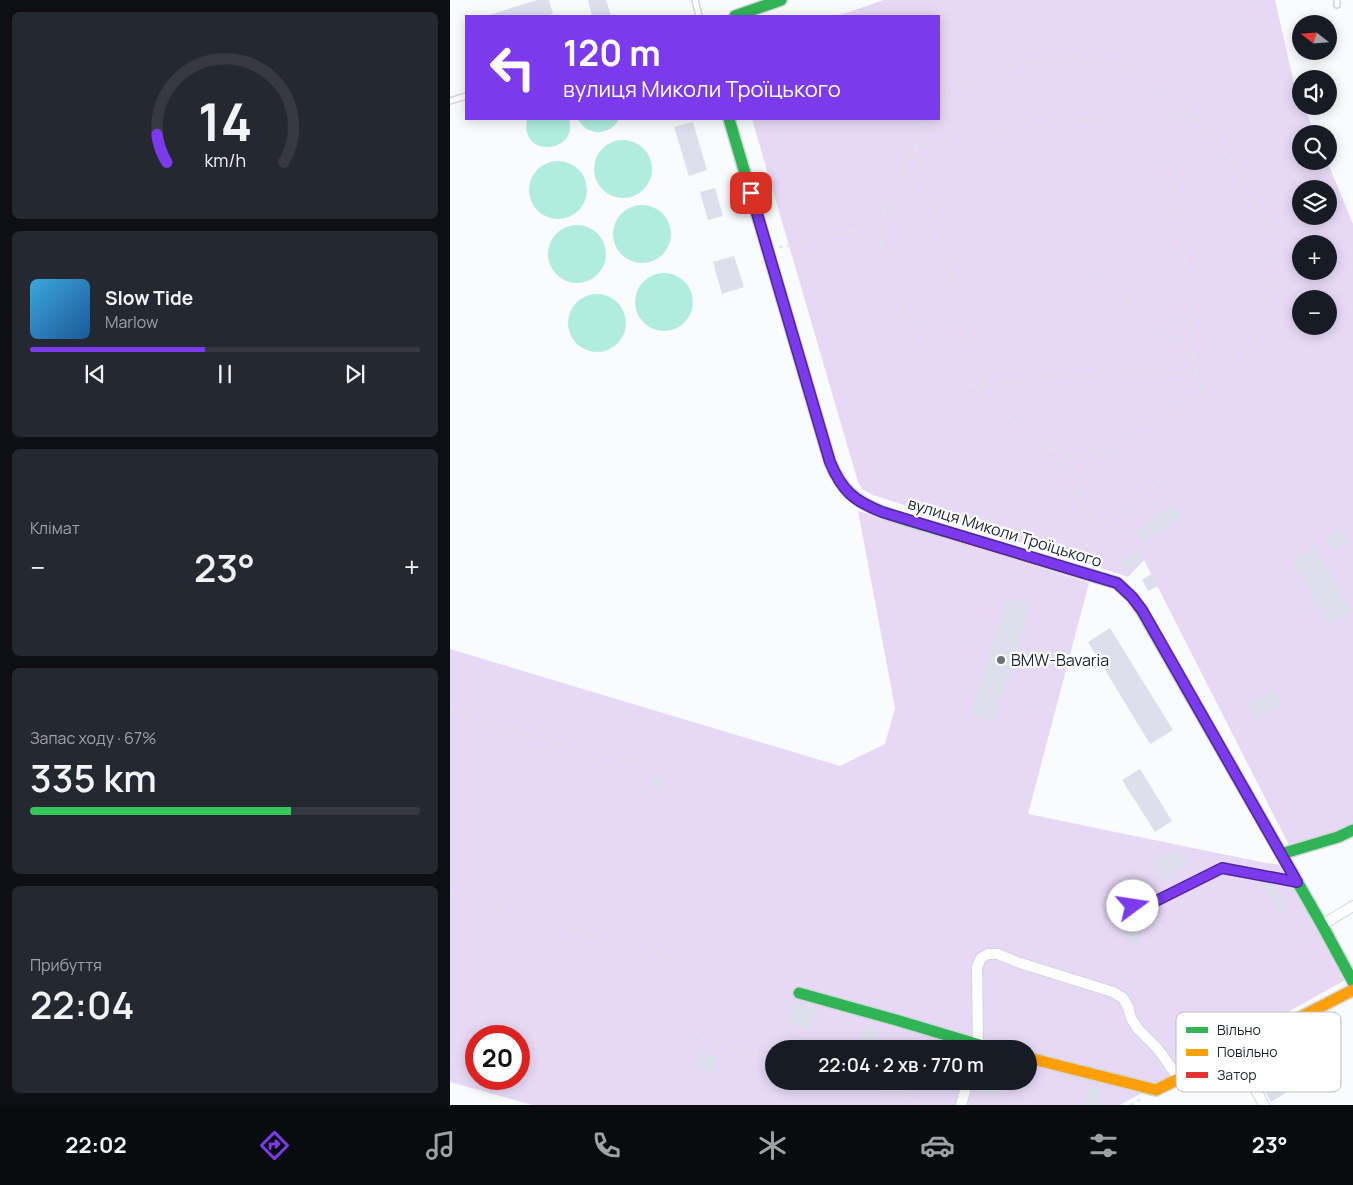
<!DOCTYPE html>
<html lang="uk">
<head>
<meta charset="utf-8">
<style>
	:root { --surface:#171b24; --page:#242831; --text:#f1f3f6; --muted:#9ea1a6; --line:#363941; --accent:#7c3aed }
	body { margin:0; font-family:Manrope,sans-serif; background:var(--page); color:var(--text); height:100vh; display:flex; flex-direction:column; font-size:19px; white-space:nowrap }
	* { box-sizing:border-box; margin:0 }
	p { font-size:16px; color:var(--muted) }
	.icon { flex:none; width:28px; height:28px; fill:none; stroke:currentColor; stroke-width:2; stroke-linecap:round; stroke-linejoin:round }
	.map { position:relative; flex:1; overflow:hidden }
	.details { display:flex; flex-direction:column; gap:12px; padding:12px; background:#0d0f14; width:450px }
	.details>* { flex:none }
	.banner { position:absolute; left:15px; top:15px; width:475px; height:105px; border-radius:0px; box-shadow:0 2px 12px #0003; background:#7c3aed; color:#fff; overflow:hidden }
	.needle { width:32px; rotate:287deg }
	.tools { position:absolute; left:842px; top:15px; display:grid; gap:10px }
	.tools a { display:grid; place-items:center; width:45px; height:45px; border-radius:50%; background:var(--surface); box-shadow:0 2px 12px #0003; font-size:25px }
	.speed { position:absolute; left:15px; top:1025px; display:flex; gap:10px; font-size:25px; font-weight:700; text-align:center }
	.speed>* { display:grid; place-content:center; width:65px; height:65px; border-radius:50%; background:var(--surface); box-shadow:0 2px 12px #0003; line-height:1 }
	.speed .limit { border:8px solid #d22; background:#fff; color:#111 }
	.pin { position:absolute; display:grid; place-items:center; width:42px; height:42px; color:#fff; margin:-21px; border-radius:10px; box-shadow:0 2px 8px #0006 }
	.me { position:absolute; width:55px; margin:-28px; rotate:76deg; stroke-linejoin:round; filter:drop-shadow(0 0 4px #0008) }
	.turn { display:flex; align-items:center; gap:18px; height:105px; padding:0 15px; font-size:22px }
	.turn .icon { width:65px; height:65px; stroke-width:2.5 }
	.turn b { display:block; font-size:35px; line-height:42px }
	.big { font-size:38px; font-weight:600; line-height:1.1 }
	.details .widget { flex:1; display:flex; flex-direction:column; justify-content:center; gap:8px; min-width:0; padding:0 18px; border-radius:8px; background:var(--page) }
	.details .dial { align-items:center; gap:0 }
	.dial svg { height:130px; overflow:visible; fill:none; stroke:var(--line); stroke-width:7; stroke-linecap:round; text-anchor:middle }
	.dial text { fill:var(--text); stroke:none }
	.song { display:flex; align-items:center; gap:15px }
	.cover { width:60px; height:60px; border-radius:8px; background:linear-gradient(135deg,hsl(200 70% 55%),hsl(210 70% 35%)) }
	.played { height:5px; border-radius:2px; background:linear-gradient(90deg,var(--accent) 45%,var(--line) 45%) }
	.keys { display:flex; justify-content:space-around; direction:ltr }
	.heat { display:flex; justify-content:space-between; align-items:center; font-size:28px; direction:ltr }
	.charge { height:8px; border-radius:4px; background:linear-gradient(90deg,#34c759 67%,var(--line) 0) }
	.trip { position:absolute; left:315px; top:1040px; width:272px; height:50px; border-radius:25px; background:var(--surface); box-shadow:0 2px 12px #0003; font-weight:600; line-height:50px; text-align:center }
	.tabs { display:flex; height:80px; justify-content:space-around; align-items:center; background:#090b0e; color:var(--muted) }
	.tabs .icon { width:35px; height:35px }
	.tabs .active { color:var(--accent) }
	.tabs b { font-size:22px; color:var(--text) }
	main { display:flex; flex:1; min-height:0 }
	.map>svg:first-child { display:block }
	.green { fill:#e7d9f5; fill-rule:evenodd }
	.water { fill:#b0ece0 }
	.building { fill:#dde0ec }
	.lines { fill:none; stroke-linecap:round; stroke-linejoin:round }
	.lane-casing { stroke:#d2d7db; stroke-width:8 }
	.street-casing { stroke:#d2d7db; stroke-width:12 }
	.fast-casing { stroke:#d2d7db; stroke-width:14 }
	.slow-casing { stroke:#d2d7db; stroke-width:14 }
	.jam-casing { stroke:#d2d7db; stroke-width:14 }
	.path { stroke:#e2e3e4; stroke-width:2; stroke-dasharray:4 4; stroke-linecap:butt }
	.lane { stroke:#fefeff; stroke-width:5 }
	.street { stroke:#fefeff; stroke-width:10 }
	.fast { stroke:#30b455; stroke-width:11 }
	.slow { stroke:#ff9f0a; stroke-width:11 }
	.jam { stroke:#e5322d; stroke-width:11 }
	.route-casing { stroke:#51269a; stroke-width:12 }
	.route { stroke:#7c3aed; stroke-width:9 }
	.poi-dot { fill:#6b7074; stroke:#fff; stroke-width:2 }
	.labels { text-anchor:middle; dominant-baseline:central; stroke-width:4.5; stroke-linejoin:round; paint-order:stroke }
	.street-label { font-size:16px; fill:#1e252b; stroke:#fff }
	.poi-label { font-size:16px; fill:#1e252b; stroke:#fff; text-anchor:start }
	.key { fill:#fff; stroke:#bcbebf; stroke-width:1 }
	.key-label { font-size:14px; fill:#1e252b }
</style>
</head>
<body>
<main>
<section class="details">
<div class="widget dial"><svg viewBox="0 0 100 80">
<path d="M14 69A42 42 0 1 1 86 69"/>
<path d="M14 69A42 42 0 0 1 8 52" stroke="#7c3aed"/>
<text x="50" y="56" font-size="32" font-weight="700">14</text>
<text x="50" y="72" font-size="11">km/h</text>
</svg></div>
<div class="widget">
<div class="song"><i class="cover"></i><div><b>Slow Tide</b><p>Marlow</p></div></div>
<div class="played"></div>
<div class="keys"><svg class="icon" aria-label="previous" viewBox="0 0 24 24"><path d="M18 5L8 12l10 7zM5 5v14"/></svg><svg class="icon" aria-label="pause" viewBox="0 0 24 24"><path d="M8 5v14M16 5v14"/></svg><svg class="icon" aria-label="next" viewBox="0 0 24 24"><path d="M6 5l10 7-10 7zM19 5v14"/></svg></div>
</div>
<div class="widget"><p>Клімат</p>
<div class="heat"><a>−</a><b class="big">23°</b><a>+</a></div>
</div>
<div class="widget"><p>Запас ходу · 67%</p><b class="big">335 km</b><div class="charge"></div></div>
<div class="widget"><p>Прибуття</p><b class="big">22:04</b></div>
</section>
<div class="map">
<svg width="903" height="1105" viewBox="0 0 903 1105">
	<rect width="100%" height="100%" fill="#f9fbfd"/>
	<path class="green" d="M 434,0 L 825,0 L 844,83 L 851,101 L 851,106 L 854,106 L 865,134 L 851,134 L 851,161 L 877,161 L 903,224 L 903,828 L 843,853 L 694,560 L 678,577 L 423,495 L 412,489 L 408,482 L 302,119 L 489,119 L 489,16 L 387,16 ZM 851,189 L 879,189 L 879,216 L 851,216 ZM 851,244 L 879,244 L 879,271 L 851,271 ZM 851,299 L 879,299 L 879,326 L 851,326 Z
		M 408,511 L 639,583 L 578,814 L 816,863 L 833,865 L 901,977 L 670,1105 L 82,1105 L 0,1082 L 0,649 L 390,766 L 435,744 L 445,708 ZM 26,1036 L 69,1036 L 69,1079 L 26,1079 ZM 324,1049 L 579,1049 L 579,1081 L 324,1081 Z"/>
	<path class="water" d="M 77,119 L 119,119 C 129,154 69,159 77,119 Z
		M 128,119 L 169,119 C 160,136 137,137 128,119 Z
		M144 169a29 29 0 1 1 58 0a29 29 0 1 1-58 0Z
		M79 190a29 29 0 1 1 58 0a29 29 0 1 1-58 0Z
		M163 234a29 29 0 1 1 58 0a29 29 0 1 1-58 0Z
		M98 254a29 29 0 1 1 58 0a29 29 0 1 1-58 0Z
		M185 302a29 29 0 1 1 58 0a29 29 0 1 1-58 0Z
		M118 323a29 29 0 1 1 58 0a29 29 0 1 1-58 0Z"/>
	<path class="building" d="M 87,0 L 99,0 L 103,14 L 97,16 L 36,16 Z
		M 138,0 L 156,0 L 161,16 L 142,16 Z
		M 243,122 L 257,170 L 239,176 L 224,127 Z
		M 265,188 L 273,216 L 258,220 L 250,192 Z
		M 284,256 L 294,287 L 272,294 L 263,262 Z
		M 724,504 L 733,517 L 694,544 L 685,531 Z
		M 891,529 L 899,543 L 883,552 L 875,539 Z
		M 864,546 L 902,611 L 879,624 L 841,560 Z
		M 688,550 L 694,560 L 677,570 L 671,561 Z
		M 701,574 L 708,586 L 698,591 L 692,580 Z
		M 557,598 L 581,606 L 545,722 L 520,715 Z
		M 660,628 L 723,730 L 700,744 L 638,642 Z
		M 825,690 L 833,705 L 806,719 L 798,704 Z
		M 690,769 L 722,821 L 705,832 L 672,780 Z
		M 202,776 L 214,779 L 211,789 L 200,786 Z
		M 727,847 L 738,863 L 713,879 L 702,863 Z
		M 820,880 L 837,908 L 829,913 L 811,885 Z
		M 678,921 L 691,924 L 686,944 L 673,940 Z
		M 344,1001 L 367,1008 L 361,1029 L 337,1022 Z
		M 414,1024 L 427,1028 L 423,1043 L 410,1040 Z
		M 480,1037 L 499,1043 L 497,1049 L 476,1049 Z
		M 379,1040 L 401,1047 L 401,1049 L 376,1049 Z
		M 249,1051 L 268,1057 L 264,1073 L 244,1067 Z
		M 831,1070 L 842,1089 L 821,1102 L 810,1082 Z
		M 466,1081 L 488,1081 L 486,1088 Z
		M 531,1081 L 550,1081 L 546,1097 L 528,1092 Z
		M 557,1081 L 572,1081 L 569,1091 L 555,1086 Z
		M 639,1086 L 653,1090 L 649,1105 L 633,1105 Z"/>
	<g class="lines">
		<g class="lane-casing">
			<path id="lane" d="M 245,0 L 249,16
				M 887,0 L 887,5
				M 0,101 L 16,96
				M 668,904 L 683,906 L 697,905 L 772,868 L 842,881"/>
		</g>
		<g class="street-casing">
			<path id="street" d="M 872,925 L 903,906
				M 526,1049 L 528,1045 L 527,967 L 531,958 L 538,954 L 548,954 L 567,962 L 663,992 L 673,998 L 678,1007 L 681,1018 L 688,1029 L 708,1049 L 729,1079
				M 785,1051 L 814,1105
				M 511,1105 L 518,1081"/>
		</g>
		<g class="fast-casing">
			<path id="fast" d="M 285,16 L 331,0
				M 279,119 L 380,462 C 385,474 391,485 401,494 C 423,514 465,522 493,531
				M 636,574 L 667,583 L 682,597 L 692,611 L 872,925 L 903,982
				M 831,854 L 888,837 L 903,830
				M 349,993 L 446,1020 L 543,1049"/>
		</g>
		<g class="slow-casing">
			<path id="slow" d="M 579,1058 L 706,1090 L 785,1051 L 903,990"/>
		</g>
		<g class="jam-casing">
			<path id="jam" d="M 493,531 L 636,574"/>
		</g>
		<path class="path" d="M 715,92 L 723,115 L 722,149 L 743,327 L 743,359 L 753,390
			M 464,147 L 644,118 L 690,115 L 723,115 L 748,121
			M 464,147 L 489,219 L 533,384
			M 435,206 C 429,235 433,264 445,291 C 467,337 519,386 559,418 C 577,433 596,451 620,455 C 633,458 646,453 658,450 L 774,378 C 784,370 794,362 801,351 C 815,330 831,280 828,254 C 826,235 814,218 805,202 C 797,188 790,172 781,159 C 759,126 711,80 673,66 C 644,55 594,58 564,66 C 542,71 520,77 502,91 C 497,95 493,100 489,105
			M 403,231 C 419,234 423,236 432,248
			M 329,247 L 339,246 L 403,231 L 417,224 L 428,216 L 435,206 L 464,147 L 479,119
			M 644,271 L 743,359
			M 522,386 L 671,371 L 748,374
			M 600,449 L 629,499
			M 656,451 C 649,456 643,459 638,466 C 626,486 625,520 654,521 L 751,453
			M 0,709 L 22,719 L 57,730 L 192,761
			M 0,893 L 154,941 L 216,958 L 229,963 L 237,971 L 241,980 L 243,1022 L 246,1032 L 251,1037 L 260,1041 L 324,1058
			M 405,1081 L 437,1090 L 479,1105
			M 680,1105 L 691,1099"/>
		<use href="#lane" class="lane"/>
		<use href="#street" class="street"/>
		<use href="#fast" class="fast"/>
		<use href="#slow" class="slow"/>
		<use href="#jam" class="jam"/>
	</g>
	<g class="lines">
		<g class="route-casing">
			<path id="route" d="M 301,193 L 380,462 C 392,491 404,501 432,512 L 667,583 L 682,597 L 692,610 L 847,882 L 772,868 L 698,905 L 683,906"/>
		</g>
		<use href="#route" class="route"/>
	</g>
	<circle class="poi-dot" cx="551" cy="660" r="5"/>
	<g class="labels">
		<g class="street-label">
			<text transform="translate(555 532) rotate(17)">вулиця Миколи Троїцького</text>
		</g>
		<g class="poi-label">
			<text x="561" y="660">BMW-Bavaria</text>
		</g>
	</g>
	<rect x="726" y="1012" width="165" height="80" rx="8" class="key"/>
	<rect x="736" y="1027" width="22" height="6" fill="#30b455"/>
	<rect x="736" y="1049" width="22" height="7" fill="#ff9f0a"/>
	<rect x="736" y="1072" width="22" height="6" fill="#e5322d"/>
	<g class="key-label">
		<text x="767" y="1035">Вільно</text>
		<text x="767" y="1057">Повільно</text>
		<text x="767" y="1080">Затор</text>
	</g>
</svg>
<div class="tools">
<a><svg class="needle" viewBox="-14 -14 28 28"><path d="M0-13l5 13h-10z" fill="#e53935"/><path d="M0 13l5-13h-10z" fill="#9ea1a6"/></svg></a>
<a><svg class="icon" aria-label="sound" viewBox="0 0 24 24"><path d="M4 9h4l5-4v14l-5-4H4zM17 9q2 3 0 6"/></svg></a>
<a><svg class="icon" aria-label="search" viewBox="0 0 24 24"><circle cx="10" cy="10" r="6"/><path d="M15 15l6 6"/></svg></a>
<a><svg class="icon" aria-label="layers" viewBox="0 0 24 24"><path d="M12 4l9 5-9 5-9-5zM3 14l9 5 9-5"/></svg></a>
<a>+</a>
<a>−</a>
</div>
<div class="speed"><div class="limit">20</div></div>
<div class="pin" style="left:301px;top:193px;background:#d93025"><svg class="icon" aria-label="arrive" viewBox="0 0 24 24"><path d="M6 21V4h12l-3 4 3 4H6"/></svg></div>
<svg class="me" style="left:683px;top:906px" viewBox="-20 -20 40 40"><circle r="19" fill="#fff"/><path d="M0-13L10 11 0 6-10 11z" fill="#7c3aed"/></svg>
<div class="trip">22:04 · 2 хв · 770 m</div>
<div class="banner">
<div class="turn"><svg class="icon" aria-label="left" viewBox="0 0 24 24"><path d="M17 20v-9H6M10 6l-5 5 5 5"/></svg><div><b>120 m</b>вулиця Миколи Троїцького</div></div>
</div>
</div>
</main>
<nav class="tabs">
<b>22:02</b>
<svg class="icon active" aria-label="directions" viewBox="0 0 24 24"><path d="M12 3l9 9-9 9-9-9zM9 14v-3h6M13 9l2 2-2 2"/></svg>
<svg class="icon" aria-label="music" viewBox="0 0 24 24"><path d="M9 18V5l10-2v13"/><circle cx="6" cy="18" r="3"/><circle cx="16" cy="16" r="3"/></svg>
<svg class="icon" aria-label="phone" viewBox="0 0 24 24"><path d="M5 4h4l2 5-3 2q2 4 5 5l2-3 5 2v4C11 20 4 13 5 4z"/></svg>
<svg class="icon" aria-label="climate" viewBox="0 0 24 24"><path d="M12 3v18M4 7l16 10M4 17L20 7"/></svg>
<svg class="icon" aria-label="car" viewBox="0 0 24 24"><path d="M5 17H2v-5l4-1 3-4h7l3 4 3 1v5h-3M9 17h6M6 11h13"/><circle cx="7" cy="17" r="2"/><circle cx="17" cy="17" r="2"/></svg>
<svg class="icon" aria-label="filters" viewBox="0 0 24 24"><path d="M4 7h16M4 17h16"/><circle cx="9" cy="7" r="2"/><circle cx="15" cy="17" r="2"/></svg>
<b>23°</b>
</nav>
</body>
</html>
